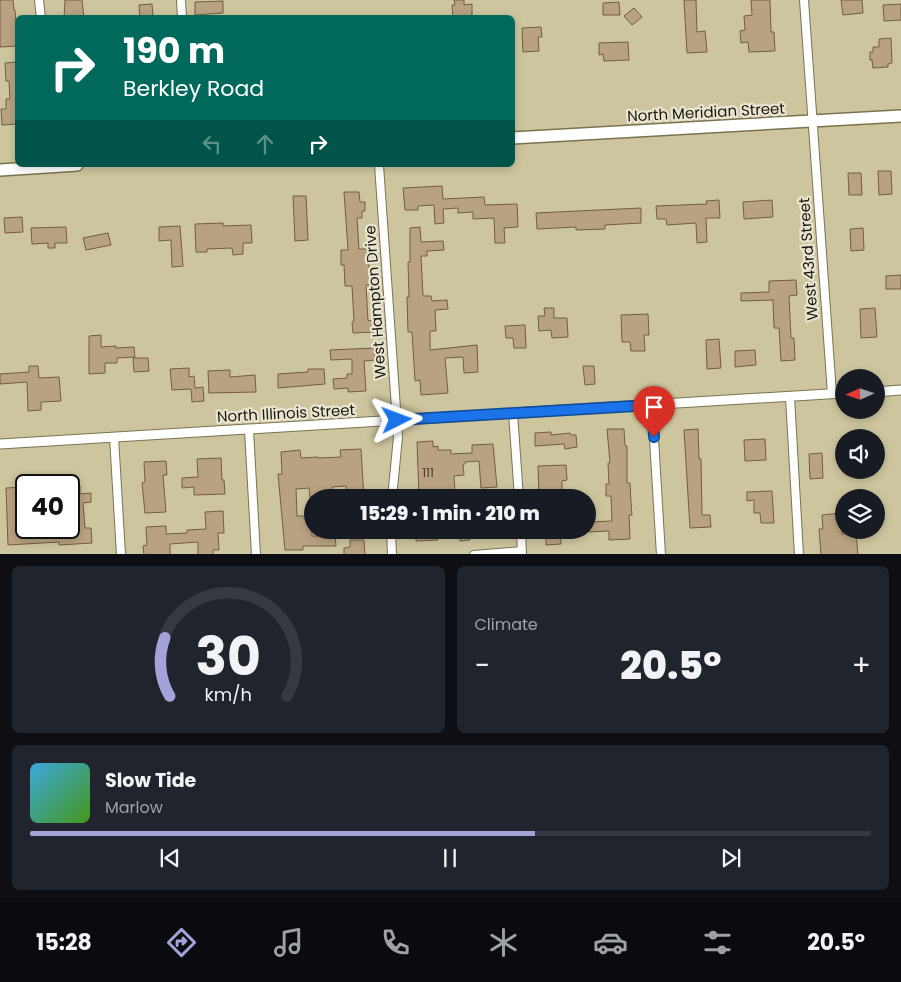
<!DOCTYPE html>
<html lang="en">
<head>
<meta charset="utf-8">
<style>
	:root { --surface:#171b24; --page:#20242c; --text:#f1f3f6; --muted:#9ea1a6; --line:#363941; --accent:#a3a3da }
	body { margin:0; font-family:Poppins,sans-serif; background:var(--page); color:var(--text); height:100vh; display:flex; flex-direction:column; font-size:19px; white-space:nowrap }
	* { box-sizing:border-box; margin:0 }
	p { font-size:16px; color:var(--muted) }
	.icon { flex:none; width:28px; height:28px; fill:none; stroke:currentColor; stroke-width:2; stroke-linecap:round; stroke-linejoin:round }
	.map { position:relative; height:554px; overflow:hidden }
	.sheet { display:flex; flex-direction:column; gap:12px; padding:12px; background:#0d0f14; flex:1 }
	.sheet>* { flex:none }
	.guide { position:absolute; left:15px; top:15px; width:500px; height:152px; border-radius:8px; box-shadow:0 2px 8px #0003; background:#00695c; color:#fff; overflow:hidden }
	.needle { width:32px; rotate:267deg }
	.buttons { position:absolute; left:835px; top:369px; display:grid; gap:10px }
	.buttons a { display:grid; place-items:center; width:50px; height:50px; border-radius:50%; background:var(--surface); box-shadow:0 2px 8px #0003; font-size:25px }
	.speed { position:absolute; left:15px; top:474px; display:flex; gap:10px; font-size:25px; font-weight:700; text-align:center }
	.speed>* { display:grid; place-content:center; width:65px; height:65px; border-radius:50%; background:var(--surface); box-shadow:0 2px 8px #0003; line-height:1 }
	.speed .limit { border:2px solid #111; border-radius:8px; background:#fff; color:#111 }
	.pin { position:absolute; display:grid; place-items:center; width:42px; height:42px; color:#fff; margin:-51px -21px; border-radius:50% 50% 50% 0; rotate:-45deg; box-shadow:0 0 5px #0007 }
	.pin .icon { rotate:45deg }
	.me { position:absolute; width:55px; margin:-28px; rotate:87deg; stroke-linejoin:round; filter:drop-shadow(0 0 4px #0008) }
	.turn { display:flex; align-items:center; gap:18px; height:105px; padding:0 25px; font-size:22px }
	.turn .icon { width:65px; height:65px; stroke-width:2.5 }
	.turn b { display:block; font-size:35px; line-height:42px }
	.lanes { display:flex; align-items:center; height:48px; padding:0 25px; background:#0003; justify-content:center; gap:25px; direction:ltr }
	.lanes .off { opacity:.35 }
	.big { font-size:38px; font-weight:800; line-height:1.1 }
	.sheet .tile { flex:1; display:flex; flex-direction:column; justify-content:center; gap:8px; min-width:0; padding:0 18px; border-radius:8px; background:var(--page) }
	.sheet .dial { align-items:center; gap:0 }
	.dial svg { height:130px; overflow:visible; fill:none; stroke:var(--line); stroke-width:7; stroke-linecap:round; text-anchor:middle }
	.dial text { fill:var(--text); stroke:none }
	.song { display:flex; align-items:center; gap:15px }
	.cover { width:60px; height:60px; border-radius:8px; background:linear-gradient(135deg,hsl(200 70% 55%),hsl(100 70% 35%)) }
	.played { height:5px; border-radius:2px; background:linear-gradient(90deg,var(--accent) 60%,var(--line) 60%) }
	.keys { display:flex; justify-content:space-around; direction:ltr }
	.heat { display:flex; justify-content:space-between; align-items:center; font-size:28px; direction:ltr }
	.sheet .tiles { flex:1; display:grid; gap:12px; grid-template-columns:1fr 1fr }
	.tile:last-child { grid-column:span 2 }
	.trip { position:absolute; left:304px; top:489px; width:292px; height:50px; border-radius:25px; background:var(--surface); box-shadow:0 2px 8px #0003; font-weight:800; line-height:50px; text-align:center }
	.tabs { display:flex; height:80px; justify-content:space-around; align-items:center; background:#090b0e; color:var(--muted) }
	.tabs .icon { width:35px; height:35px }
	.tabs .current { color:var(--accent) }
	.tabs b { font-size:22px; color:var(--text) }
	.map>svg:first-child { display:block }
	.building { fill:#b8a281; stroke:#735e3f }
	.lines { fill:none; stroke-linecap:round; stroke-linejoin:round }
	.minor-casing { stroke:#7b734f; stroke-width:10 }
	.tertiary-casing { stroke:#7b734f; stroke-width:11 }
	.primary-casing { stroke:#7b734f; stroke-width:14 }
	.minor { stroke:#fff; stroke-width:8 }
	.tertiary { stroke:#fff; stroke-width:9 }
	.primary { stroke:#fff; stroke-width:11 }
	.route-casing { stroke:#114b97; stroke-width:12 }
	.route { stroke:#1a73e8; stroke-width:9 }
	.labels { text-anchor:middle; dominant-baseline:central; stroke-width:4.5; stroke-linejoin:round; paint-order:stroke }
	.number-label { font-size:12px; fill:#443b28 }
	.street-label { font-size:15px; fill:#1d190b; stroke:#e9e5d2 }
</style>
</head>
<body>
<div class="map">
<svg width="901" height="555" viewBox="0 0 901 555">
	<rect width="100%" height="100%" fill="#cdc59e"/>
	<path class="building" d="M 0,0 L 13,0 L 14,10 L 15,10 L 18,46 L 0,47 Z
		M 65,0 L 82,0 L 84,18 L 64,18 Z
		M 454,0 L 464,0 L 464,5 L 472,4 L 472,16 L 453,17 L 452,5 L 455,5 Z
		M 684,0 L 696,0 L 697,32 L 705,31 L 707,52 L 687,53 Z
		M 751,0 L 770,0 L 771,32 L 774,32 L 775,51 L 749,52 L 748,42 L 741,43 L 740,31 L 745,30 L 744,16 L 752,15 Z
		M 841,0 L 862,0 L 863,13 L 843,15 Z
		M 223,1 L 223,13 L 195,15 L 195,2 Z
		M 619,2 L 620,15 L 603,15 L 603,3 Z
		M 152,4 L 153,16 L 140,18 L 139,5 Z
		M 901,4 L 901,20 L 884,21 L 883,5 Z
		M 634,8 L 642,17 L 632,25 L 624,16 Z
		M 541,27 L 542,37 L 538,37 L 539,51 L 523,52 L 522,28 Z
		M 891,38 L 892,63 L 888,64 L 888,67 L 873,68 L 872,60 L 870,60 L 870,52 L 873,52 L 873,47 L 879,47 L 879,39 Z
		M 628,42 L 629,60 L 604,61 L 603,54 L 599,55 L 599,43 Z
		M 18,62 L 18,124 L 2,125 L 1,109 L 6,109 L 6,99 L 10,99 L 9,81 L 6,81 L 5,63 Z
		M 878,171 L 891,171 L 892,194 L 879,195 Z
		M 848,173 L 861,173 L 862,195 L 849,195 Z
		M 442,186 L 443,199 L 484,197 L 485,205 L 517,204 L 518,227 L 504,228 L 505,243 L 495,243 L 494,218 L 473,219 L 473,212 L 458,213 L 458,208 L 443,209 L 444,223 L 435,224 L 434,205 L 418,206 L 418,210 L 405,210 L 403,188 Z
		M 344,192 L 359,192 L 360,202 L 365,202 L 365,211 L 362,211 L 362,218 L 357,218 L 359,249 L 367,249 L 371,285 L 366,285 L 368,321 L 373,320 L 374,332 L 353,333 L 352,322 L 354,321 L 352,286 L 345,286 L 344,265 L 341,265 L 341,250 L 348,250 Z
		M 293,196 L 306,196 L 308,240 L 295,241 Z
		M 719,200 L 720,218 L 706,218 L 707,242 L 697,243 L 696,223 L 667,225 L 666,219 L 657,219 L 656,206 L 707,204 L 706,201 Z
		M 772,200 L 773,217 L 744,219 L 743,202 Z
		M 641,208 L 641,223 L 605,225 L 605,229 L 576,230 L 576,227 L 537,229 L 536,213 Z
		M 22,217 L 23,232 L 5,233 L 4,218 Z
		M 223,223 L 223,226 L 251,225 L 252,243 L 243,243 L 243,254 L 233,255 L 232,248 L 207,249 L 207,252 L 196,252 L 195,224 Z
		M 180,226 L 183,266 L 172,267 L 171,240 L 159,241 L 159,227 Z
		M 66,227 L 67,243 L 55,243 L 55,248 L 48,248 L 48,243 L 32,244 L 31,228 Z
		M 420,227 L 421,242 L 443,241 L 444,250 L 427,251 L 427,256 L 421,256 L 423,296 L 431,296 L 432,301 L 447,300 L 448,309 L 435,310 L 436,331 L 430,331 L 430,350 L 477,345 L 478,372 L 464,373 L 463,357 L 445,358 L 448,393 L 421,395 L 420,380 L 415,381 L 412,332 L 408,332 L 407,297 L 409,297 L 408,262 L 410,262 L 410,228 Z
		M 863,228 L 864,250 L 851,251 L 850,229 Z
		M 108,233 L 111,245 L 86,250 L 83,238 Z
		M 901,275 L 901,289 L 886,289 L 886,276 Z
		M 796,280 L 797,295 L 789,296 L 791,338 L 794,338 L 795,360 L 781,361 L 779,328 L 774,328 L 773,300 L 741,301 L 741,293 L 769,292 L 769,281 Z
		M 544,308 L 554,308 L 554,318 L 567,318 L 568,337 L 552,338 L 551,330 L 539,331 L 538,316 L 545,316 Z
		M 875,308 L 877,337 L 861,338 L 860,309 Z
		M 648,314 L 649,335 L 644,335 L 645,351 L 631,351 L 630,342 L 622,342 L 621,315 Z
		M 525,325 L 526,348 L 514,348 L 513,338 L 506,338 L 505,326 Z
		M 101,335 L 101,347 L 116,346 L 116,348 L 134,347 L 135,357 L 117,358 L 117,363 L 105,363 L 105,373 L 89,374 L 89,336 Z
		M 719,339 L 721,368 L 707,369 L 706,340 Z
		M 374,348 L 375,360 L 364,361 L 366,391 L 348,392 L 348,388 L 334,389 L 333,379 L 347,378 L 347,374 L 352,374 L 352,359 L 331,360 L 330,350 Z
		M 755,350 L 756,365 L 735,367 L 735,351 Z
		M 133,358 L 148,358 L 149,371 L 134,372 Z
		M 29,366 L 38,366 L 39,378 L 59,377 L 61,401 L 41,402 L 41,410 L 28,411 L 27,382 L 0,384 L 0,374 L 29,372 Z
		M 583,366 L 594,366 L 595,384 L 585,385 Z
		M 189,368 L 189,377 L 194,376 L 195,388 L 203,387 L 204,401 L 192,402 L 191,389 L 172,390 L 170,369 Z
		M 308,369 L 324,369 L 325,384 L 278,388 L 278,374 L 308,372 Z
		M 230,370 L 230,377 L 255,375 L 256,392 L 209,393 L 208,371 Z
		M 607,429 L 624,429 L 625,446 L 627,446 L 627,483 L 630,483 L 631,503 L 632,515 L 629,515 L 630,539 L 609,540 L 609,531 L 589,532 L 589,522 L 612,521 L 611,496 L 606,496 L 606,484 L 609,484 L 608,463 L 610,463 Z
		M 698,429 L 699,459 L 701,459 L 702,515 L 710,515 L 711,527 L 690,528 L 684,430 Z
		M 551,432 L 551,435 L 570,433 L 571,435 L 576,435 L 577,447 L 565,449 L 564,444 L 535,446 L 535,433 Z
		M 765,439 L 766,460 L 745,461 L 744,440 Z
		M 433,441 L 433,447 L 438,446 L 438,450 L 451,450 L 451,454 L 472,453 L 472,445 L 493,444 L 497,487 L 481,488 L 479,461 L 465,462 L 465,464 L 463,464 L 464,475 L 454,476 L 455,492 L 438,493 L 438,498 L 419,498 L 417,442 Z
		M 361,449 L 364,498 L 347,498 L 346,486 L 332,487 L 333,498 L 310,498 L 309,488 L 296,489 L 297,516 L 312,516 L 312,536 L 335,536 L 336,546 L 303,546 L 303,550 L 285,550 L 278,474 L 282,474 L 281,452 L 300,450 L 301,458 L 318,457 L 318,458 L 341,457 L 340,450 Z
		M 822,453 L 823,478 L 810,479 L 809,454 Z
		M 221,458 L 222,480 L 224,480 L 225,494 L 194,495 L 194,487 L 182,488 L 182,478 L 198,477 L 197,459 Z
		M 166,461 L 167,475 L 163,475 L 166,512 L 145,513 L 142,483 L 145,482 L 144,462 Z
		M 566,465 L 567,480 L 562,481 L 562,498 L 539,498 L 538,466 Z
		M 80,486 L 80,494 L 91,493 L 91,502 L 83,503 L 85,528 L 91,528 L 92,543 L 59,545 L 59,542 L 8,545 L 6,488 L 26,487 L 26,528 L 69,528 L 69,487 Z
		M 772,491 L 774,523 L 761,523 L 760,513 L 754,513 L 754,500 L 747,501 L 747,492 Z
		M 223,511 L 224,533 L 218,533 L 219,550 L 213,550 L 213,555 L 198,555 L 198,542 L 170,544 L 170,555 L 144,555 L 143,546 L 147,545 L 146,527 L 166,526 L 166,534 L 187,533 L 187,530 L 206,529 L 205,512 Z
		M 841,513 L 842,534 L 856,533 L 858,555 L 821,555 L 819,529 L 823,529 L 822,515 Z
		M 416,530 L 438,530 L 438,540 L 416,541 Z
		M 507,530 L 507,536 L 470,538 L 470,540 L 460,541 L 459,531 Z
		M 546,530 L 560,530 L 561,544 L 546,545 Z
		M 350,540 L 364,540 L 365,555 L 344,555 L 344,548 L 350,547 Z"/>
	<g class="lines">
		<g class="minor-casing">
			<path id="minor" d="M 39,0 L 41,18
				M 181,0 L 182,18
				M 804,0 L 832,394
				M 379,165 L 398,437 L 392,498
				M 790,397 L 799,555
				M 652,405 L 661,555
				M 513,413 L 519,498
				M 249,430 L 256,555
				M 114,437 L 121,555
				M 391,530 L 392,555
				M 521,530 L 522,555
				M 474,555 L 522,551"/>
		</g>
		<g class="tertiary-casing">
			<path id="tertiary" d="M 876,392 L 901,390
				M 0,444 L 844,393"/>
		</g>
		<g class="primary-casing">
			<path id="primary" d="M 512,138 L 901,116
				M 0,170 L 77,165"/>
		</g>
		<use href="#minor" class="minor"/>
		<use href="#tertiary" class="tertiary"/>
		<use href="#primary" class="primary"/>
	</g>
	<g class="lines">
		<g class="route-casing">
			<path id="route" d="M 397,420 L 652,405 L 654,437"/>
		</g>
		<use href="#route" class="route"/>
	</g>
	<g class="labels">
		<g class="number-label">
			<text x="428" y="472">111</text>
		</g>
		<g class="street-label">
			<text transform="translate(706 112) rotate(-3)">North Meridian Street</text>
			<text transform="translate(808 259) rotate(-94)">West 43rd Street</text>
			<text transform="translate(375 302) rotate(-94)">West Hampton Drive</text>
			<text transform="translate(286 413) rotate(-3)">North Illinois Street</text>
		</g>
	</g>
</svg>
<div class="buttons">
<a><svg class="needle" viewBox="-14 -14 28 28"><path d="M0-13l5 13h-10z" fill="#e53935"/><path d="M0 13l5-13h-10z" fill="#9ea1a6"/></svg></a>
<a><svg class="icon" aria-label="sound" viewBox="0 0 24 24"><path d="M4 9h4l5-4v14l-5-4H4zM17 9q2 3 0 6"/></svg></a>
<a><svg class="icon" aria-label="layers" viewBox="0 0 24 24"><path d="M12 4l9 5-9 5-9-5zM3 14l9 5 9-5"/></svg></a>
</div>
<div class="speed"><div class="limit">40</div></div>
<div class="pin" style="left:654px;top:437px;background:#d93025"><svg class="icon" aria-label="arrive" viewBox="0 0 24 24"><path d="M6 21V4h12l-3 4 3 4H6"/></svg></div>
<svg class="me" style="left:397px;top:420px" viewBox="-20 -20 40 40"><path d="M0-17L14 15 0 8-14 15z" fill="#1a73e8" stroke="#fff" stroke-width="4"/></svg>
<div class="trip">15:29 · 1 min · 210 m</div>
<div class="guide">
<div class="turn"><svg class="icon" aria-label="right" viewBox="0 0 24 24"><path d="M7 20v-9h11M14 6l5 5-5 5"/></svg><div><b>190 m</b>Berkley Road</div></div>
<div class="lanes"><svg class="icon off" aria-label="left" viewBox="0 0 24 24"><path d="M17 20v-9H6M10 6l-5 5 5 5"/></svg><svg class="icon off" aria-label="ahead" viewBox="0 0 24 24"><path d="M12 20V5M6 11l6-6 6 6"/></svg><svg class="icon" aria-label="right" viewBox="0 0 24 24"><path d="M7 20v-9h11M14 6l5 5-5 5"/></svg></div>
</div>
</div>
<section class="sheet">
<div class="tiles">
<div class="tile dial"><svg viewBox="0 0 100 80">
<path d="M14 69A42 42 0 1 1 86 69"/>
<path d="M14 69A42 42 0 0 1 11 33" stroke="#a3a3da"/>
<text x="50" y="56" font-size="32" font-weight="700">30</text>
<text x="50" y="72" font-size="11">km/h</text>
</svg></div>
<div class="tile"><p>Climate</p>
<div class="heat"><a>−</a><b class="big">20.5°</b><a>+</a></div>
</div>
<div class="tile">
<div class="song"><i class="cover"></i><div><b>Slow Tide</b><p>Marlow</p></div></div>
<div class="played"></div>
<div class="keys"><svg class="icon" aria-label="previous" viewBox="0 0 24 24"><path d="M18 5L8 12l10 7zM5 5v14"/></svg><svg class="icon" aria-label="pause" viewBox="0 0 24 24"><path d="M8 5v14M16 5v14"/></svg><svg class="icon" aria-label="next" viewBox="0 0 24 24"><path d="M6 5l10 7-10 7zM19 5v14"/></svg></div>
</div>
</div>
</section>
<nav class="tabs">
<b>15:28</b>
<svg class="icon current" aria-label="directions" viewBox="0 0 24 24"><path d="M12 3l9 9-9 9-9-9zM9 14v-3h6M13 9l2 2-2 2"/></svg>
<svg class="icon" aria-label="music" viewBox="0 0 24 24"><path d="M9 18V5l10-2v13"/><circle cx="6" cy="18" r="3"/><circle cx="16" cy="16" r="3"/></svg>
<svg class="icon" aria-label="phone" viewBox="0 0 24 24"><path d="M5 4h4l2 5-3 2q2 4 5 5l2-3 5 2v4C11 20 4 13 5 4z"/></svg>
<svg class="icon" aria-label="climate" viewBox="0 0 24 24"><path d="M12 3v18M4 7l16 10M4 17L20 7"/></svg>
<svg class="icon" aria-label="car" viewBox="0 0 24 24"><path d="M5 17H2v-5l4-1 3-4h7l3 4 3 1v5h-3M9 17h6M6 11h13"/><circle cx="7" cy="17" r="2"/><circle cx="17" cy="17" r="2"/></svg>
<svg class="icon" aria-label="filters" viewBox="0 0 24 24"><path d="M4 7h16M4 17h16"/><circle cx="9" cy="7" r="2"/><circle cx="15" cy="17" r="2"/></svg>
<b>20.5°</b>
</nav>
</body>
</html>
